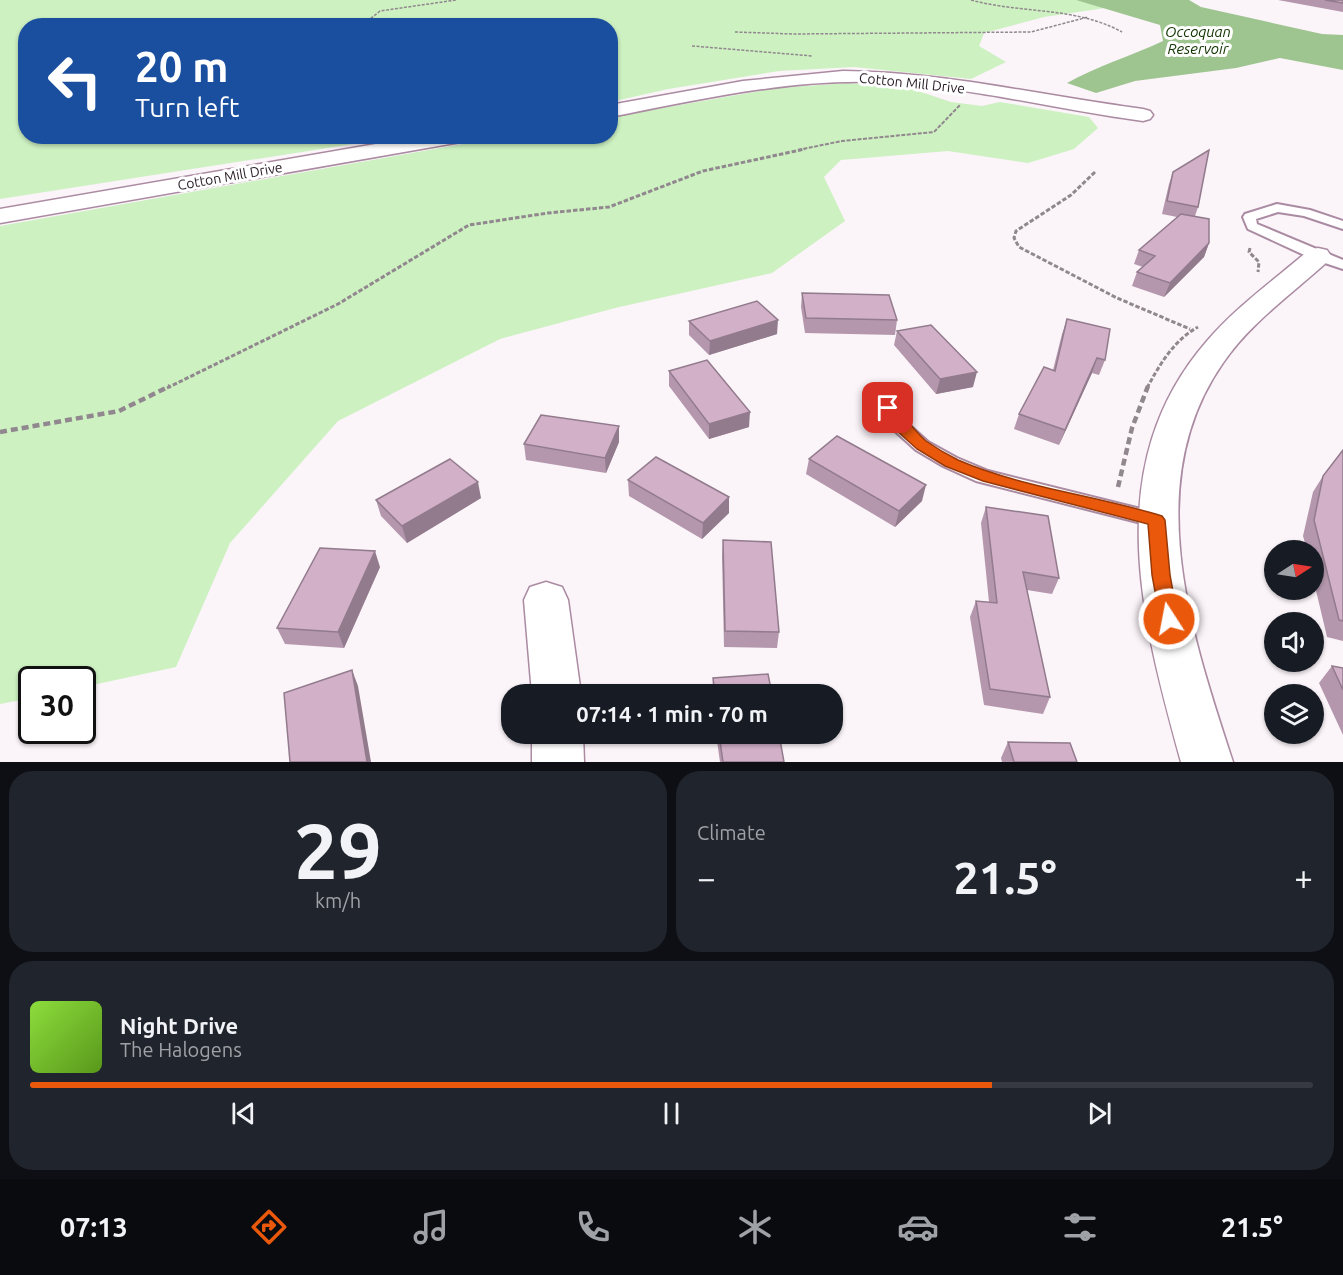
<!DOCTYPE html>
<html lang="en">
<head>
<meta charset="utf-8">
<style>
	:root { --surface:#171b24; --page:#20242c; --text:#f1f3f6; --muted:#9ea1a6; --line:#363941; --accent:#ea580c }
	body { margin:0; font-family:Ubuntu,sans-serif; background:var(--page); color:var(--text); height:100vh; display:flex; flex-direction:column; font-size:22px; white-space:nowrap }
	* { box-sizing:border-box; margin:0 }
	p { font-size:20px; color:var(--muted) }
	.icon { flex:none; width:33px; height:33px; fill:none; stroke:currentColor; stroke-width:2; stroke-linecap:round; stroke-linejoin:round }
	.map { position:relative; height:762px; overflow:hidden }
	.details { display:flex; flex-direction:column; gap:9px; padding:9px; background:#0d0f14; flex:1 }
	.details>* { flex:none }
	.hud { position:absolute; left:18px; top:18px; width:600px; height:126px; border-radius:24px; box-shadow:0 2px 4px #0004; background:#1a4fa0; color:#fff; overflow:hidden }
	.needle { width:39px; rotate:78deg }
	.controls { position:absolute; left:1264px; top:540px; display:grid; gap:12px }
	.controls a { display:grid; place-items:center; width:60px; height:60px; border-radius:50%; background:var(--surface); box-shadow:0 2px 4px #0004; font-size:30px }
	.speed { position:absolute; left:18px; top:666px; display:flex; gap:12px; font-size:30px; font-weight:700; text-align:center }
	.speed>* { display:grid; place-content:center; width:78px; height:78px; border-radius:50%; background:var(--surface); box-shadow:0 2px 4px #0004; line-height:1 }
	.speed .limit { border:3px solid #111; border-radius:9px; background:#fff; color:#111 }
	.pin { position:absolute; display:grid; place-items:center; width:51px; height:51px; color:#fff; margin:-26px; border-radius:12px; box-shadow:0 3px 9px #0006 }
	.me { position:absolute; width:66px; margin:-33px; rotate:349deg; stroke-linejoin:round; filter:drop-shadow(0 0 4px #0008) }
	.turn { display:flex; align-items:center; gap:21px; height:126px; padding:0 18px; font-size:27px }
	.turn .icon { width:78px; height:78px; stroke-width:2.5 }
	.turn b { display:block; font-size:42px; line-height:51px }
	.big { font-size:45px; font-weight:700; line-height:1.1 }
	.details .card { flex:1; display:flex; flex-direction:column; justify-content:center; gap:9px; min-width:0; padding:0 21px; border-radius:24px; background:var(--page) }
	.details .dial { align-items:center; gap:0 }
	.dial b { font-size:78px; line-height:1 }
	.song { display:flex; align-items:center; gap:18px }
	.cover { width:72px; height:72px; border-radius:9px; background:linear-gradient(135deg,hsl(90 70% 55%),hsl(90 70% 35%)) }
	.played { height:6px; border-radius:3px; background:linear-gradient(90deg,var(--accent) 75%,var(--line) 75%) }
	.keys { display:flex; justify-content:space-around; direction:ltr }
	.heat { display:flex; justify-content:space-between; align-items:center; font-size:33px; direction:ltr }
	.details .tiles { flex:1; display:grid; gap:9px; grid-template-columns:1fr 1fr }
	.card:last-child { grid-column:span 2 }
	.trip { position:absolute; left:501px; top:684px; width:342px; height:60px; border-radius:24px; background:var(--surface); box-shadow:0 2px 4px #0004; font-weight:700; line-height:60px; text-align:center }
	.dock { display:flex; height:96px; justify-content:space-around; align-items:center; background:#090b0e; color:var(--muted) }
	.dock .icon { width:42px; height:42px }
	.dock .current { color:var(--accent) }
	.dock b { font-size:27px; color:var(--text) }
	.map>svg:first-child { display:block }
	.green { fill:#cdf1c1 }
	.water { fill:#9ec490 }
	.lines { fill:none; stroke-linecap:round; stroke-linejoin:round }
	.service-casing { stroke:#ab8ba2; stroke-width:4 }
	.minor-casing { stroke:#ab8ba2; stroke-width:3 }
	.path-far3 { stroke:#91878e; stroke-width:1.5; stroke-dasharray:3 1.5; stroke-linecap:butt }
	.path-far2 { stroke:#91878e; stroke-width:2; stroke-dasharray:4 1.5; stroke-linecap:butt }
	.path-far1 { stroke:#91878e; stroke-width:3; stroke-dasharray:4.5 2; stroke-linecap:butt }
	.path { stroke:#91878e; stroke-width:4.5; stroke-dasharray:7 4; stroke-linecap:butt }
	.service { fill:#fff; fill-rule:evenodd }
	.minor { fill:#fff; fill-rule:evenodd }
	.wall { fill:#b497ac }
	.shaded-wall { fill:#927b8c }
	.building { fill:#d1b0c8; stroke:#927b8c; stroke-width:1.5 }
	.route { fill:#ea580c; stroke:#983908; stroke-width:1.5 }
	.labels { text-anchor:middle; dominant-baseline:central; stroke-width:6; stroke-linejoin:round; paint-order:stroke }
	.far-street-label { font-size:14px; fill:#281c25; stroke:#fff }
	.far-water-label { font-size:15px; font-style:italic; fill:#103400; stroke:#fff }
</style>
</head>
<body>
<div class="map">
<svg width="1343" height="762" viewBox="0 0 1343 762">
	<rect width="100%" height="100%" fill="#fbf4f9"/>
	<path class="green" d="M 0,0 L 1076,0 L 1105,8 L 1044,17 L 984,33 L 979,46 L 1006,62 L 971,79 L 854,67 L 779,71 L 668,89 L 611,102 L 610,26 L 26,26 L 26,136 L 398,137 L 0,199 Z
		M 849,83 L 909,88 L 951,102 L 982,106 L 1000,102 L 1089,117 L 1098,128 L 1074,149 L 1028,163 L 948,151 L 841,160 L 824,177 L 845,221 L 772,273 L 615,308 L 500,339 L 338,421 L 230,543 L 176,667 L 83,687 L 82,680 L 32,680 L 31,698 L 0,704 L 0,226 L 502,137 L 610,136 L 611,117 L 777,88 Z"/>
	<path class="water" d="M 1076,0 L 1189,0 L 1201,7 L 1322,34 L 1343,35 L 1343,70 L 1280,58 L 1236,68 L 1135,81 L 1096,93 L 1067,83 C 1097,66 1131,56 1163,41 L 1160,25 Z"/>
	<g class="lines">
		<g class="service-casing">
			<path id="service" d="M 1277,204 L 1310,210 L 1343,221 L 1343,229 L 1304,216 L 1278,212 L 1256,219 L 1257,224 L 1343,260 L 1343,269 L 1313,259 L 1248,229 L 1243,217 L 1245,214 Z
				M 888,403 L 894,404 L 907,423 L 928,442 L 957,458 L 988,471 L 1157,513 L 1164,515 L 1167,520 L 1164,525 L 1157,527 L 976,481 L 943,466 L 916,450 L 895,431 L 879,408 L 882,404 Z"/>
		</g>
		<g class="minor-casing">
			<path id="minor" d="M 843,71 C 945,72 1043,96 1143,109 L 1150,111 L 1153,115 L 1150,119 L 1143,121 C 1054,109 966,86 877,82 C 787,79 698,100 610,117 L 610,105 L 743,81 Z
				M 422,136 L 471,136 L 468,140 L 461,142 L 0,223 L 0,209 Z
				M 1318,248 L 1327,250 L 1331,256 L 1327,262 C 1292,294 1250,323 1223,363 C 1139,483 1192,636 1233,762 L 1181,762 C 1142,620 1099,465 1207,341 C 1236,307 1274,280 1309,250 Z
				M 546,582 L 562,587 L 568,600 L 581,694 L 532,694 L 524,600 L 530,587 Z
				M 532,734 L 583,734 L 584,762 L 532,762 Z"/>
		</g>
		<path class="path-far3" d="M 971,0 C 1022,14 1074,6 1122,32
			M 366,26 L 370,19 L 380,11 L 456,0
			M 735,32 L 794,34 L 1031,32 L 1088,17
			M 692,46 L 813,56"/>
		<path class="path-far2" d="M 798,150 L 842,141 L 934,132 L 960,105"/>
		<path class="path-far1" d="M 1095,172 L 1071,195 L 1016,231 L 1014,238 L 1019,247 L 1117,298 L 1190,329
			M 1250,248 L 1249,252 L 1259,262 L 1258,272
			M 167,388 L 338,304 L 469,225 L 548,213 L 609,207 L 703,171 L 805,149
			M 1147,388 C 1160,364 1174,340 1198,327"/>
		<path class="path" d="M 0,432 L 119,411 L 170,386
			M 1118,487 L 1132,428 L 1148,386"/>
		<use href="#service" class="service"/>
		<use href="#minor" class="minor"/>
	</g>
	<path class="wall" d="M 1278,0 L 1343,0 L 1343,12 Z
		M 1173,172 L 1198,207 L 1195,216 L 1209,243 L 1204,257 L 1164,297 L 1132,286 L 1137,272 L 1143,267 L 1134,264 L 1139,250 L 1177,217 L 1162,214 L 1169,184 Z
		M 802,293 L 897,320 L 895,335 L 805,333 L 801,307 Z
		M 1067,319 L 1105,360 L 1099,375 L 1092,373 L 1059,445 L 1014,429 L 1019,414 L 1053,370 L 1062,334 Z
		M 689,321 L 777,334 L 709,355 L 689,335 Z
		M 897,331 L 973,387 L 936,394 L 894,345 Z
		M 669,371 L 749,427 L 709,439 L 669,386 Z
		M 619,442 L 606,473 L 526,460 L 524,444 Z
		M 1343,450 L 1343,641 L 1327,637 L 1314,582 L 1314,550 L 1307,550 L 1303,536 L 1313,492 L 1323,476 Z
		M 809,459 L 922,501 L 895,527 L 806,474 Z
		M 628,480 L 729,513 L 702,539 L 629,496 Z
		M 481,498 L 407,543 L 381,516 L 376,500 Z
		M 986,507 L 1059,578 L 1052,594 L 1027,590 L 1050,697 L 1043,714 L 984,705 L 970,617 L 976,601 L 989,602 L 981,523 Z
		M 723,540 L 779,632 L 777,648 L 724,647 L 722,556 Z
		M 380,567 L 344,648 L 285,644 L 277,628 Z
		M 1332,666 L 1343,668 L 1343,735 L 1319,683 Z
		M 713,678 L 772,694 L 712,694 Z
		M 716,734 L 779,734 L 784,762 L 720,762 Z
		M 1008,742 L 1077,762 L 1002,762 L 1001,758 Z"/>
	<path class="shaded-wall" d="M 1209,243 L 1204,257 L 1164,297 L 1170,283 Z
		M 778,320 L 777,334 L 709,355 L 710,341 Z
		M 1097,358 L 1092,373 L 1059,445 L 1065,430 Z
		M 977,372 L 973,387 L 936,394 L 940,379 Z
		M 750,412 L 749,427 L 709,439 L 709,424 Z
		M 619,426 L 619,442 L 606,473 L 605,458 Z
		M 478,482 L 481,498 L 407,543 L 402,526 Z
		M 926,485 L 922,501 L 895,527 L 899,511 Z
		M 729,497 L 729,513 L 702,539 L 703,523 Z
		M 375,551 L 380,567 L 344,648 L 338,632 Z
		M 352,670 L 358,686 L 371,762 L 367,762 Z"/>
	<path class="building" d="M 1325,0 L 1343,0 L 1343,3 Z
		M 1209,150 L 1198,207 L 1167,201 L 1173,172 Z
		M 1181,214 L 1209,219 L 1209,243 L 1170,283 L 1137,272 L 1155,256 L 1139,250 Z
		M 802,293 L 889,295 L 897,320 L 806,318 Z
		M 757,301 L 778,320 L 710,341 L 689,321 Z
		M 1067,319 L 1110,329 L 1105,360 L 1097,358 L 1065,430 L 1019,414 L 1044,367 L 1055,371 Z
		M 931,325 L 977,372 L 940,379 L 897,331 Z
		M 707,360 L 750,412 L 709,424 L 669,371 Z
		M 541,415 L 619,426 L 605,458 L 524,444 Z
		M 837,436 L 926,485 L 899,511 L 809,459 Z
		M 1343,450 L 1343,621 L 1339,620 L 1314,520 L 1323,476 Z
		M 656,457 L 729,497 L 703,523 L 628,480 Z
		M 450,459 L 478,482 L 402,526 L 376,500 Z
		M 986,507 L 1048,516 L 1059,578 L 1023,572 L 1050,697 L 990,689 L 976,601 L 997,603 Z
		M 723,540 L 771,542 L 779,632 L 725,631 Z
		M 320,548 L 375,551 L 338,632 L 277,628 Z
		M 1332,666 L 1343,668 L 1343,690 Z
		M 352,670 L 367,762 L 290,762 L 284,693 Z
		M 768,674 L 772,694 L 715,694 L 713,678 Z
		M 719,734 L 779,734 L 784,762 L 723,762 Z
		M 1008,742 L 1070,743 L 1077,762 L 1014,762 Z"/>
	<path class="route" d="M 888,403 C 895,405 917,434 926,441 C 936,448 948,455 958,460 C 1023,488 1095,495 1162,516 L 1165,520 L 1170,575 L 1178,619 L 1176,625 L 1169,627 L 1162,625 L 1160,619 L 1152,575 L 1148,524 L 983,481 L 945,466 L 917,449 L 896,430 L 881,408 Z"/>
	<g class="labels">
		<g class="far-street-label">
			<text transform="translate(912 83) rotate(6)">Cotton Mill Drive</text>
			<text transform="translate(230 176) rotate(-10)">Cotton Mill Drive</text>
		</g>
		<g class="far-water-label">
			<text x="1198" y="31">Occoquan<tspan x="1198" dy="17">Reservoir</tspan></text>
		</g>
	</g>
</svg>
<div class="controls">
<a><svg class="needle" viewBox="-14 -14 28 28"><path d="M0-13l5 13h-10z" fill="#e53935"/><path d="M0 13l5-13h-10z" fill="#9ea1a6"/></svg></a>
<a><svg class="icon" aria-label="sound" viewBox="0 0 24 24"><path d="M4 9h4l5-4v14l-5-4H4zM17 9q2 3 0 6"/></svg></a>
<a><svg class="icon" aria-label="layers" viewBox="0 0 24 24"><path d="M12 4l9 5-9 5-9-5zM3 14l9 5 9-5"/></svg></a>
</div>
<div class="speed"><div class="limit">30</div></div>
<div class="pin" style="left:888px;top:408px;background:#d93025"><svg class="icon" aria-label="arrive" viewBox="0 0 24 24"><path d="M6 21V4h12l-3 4 3 4H6"/></svg></div>
<svg class="me" style="left:1169px;top:619px" viewBox="-20 -20 40 40"><circle r="17" fill="#ea580c" stroke="#fff" stroke-width="3"/><path d="M0-11L8 9 0 5-8 9z" fill="#fff"/></svg>
<div class="trip">07:14 · 1 min · 70 m</div>
<div class="hud">
<div class="turn"><svg class="icon" aria-label="left" viewBox="0 0 24 24"><path d="M17 20v-9H6M10 6l-5 5 5 5"/></svg><div><b>20 m</b>Turn left</div></div>
</div>
</div>
<section class="details">
<div class="tiles">
<div class="card dial"><b>29</b><p>km/h</p></div>
<div class="card"><p>Climate</p>
<div class="heat"><a>−</a><b class="big">21.5°</b><a>+</a></div>
</div>
<div class="card">
<div class="song"><i class="cover"></i><div><b>Night Drive</b><p>The Halogens</p></div></div>
<div class="played"></div>
<div class="keys"><svg class="icon" aria-label="previous" viewBox="0 0 24 24"><path d="M18 5L8 12l10 7zM5 5v14"/></svg><svg class="icon" aria-label="pause" viewBox="0 0 24 24"><path d="M8 5v14M16 5v14"/></svg><svg class="icon" aria-label="next" viewBox="0 0 24 24"><path d="M6 5l10 7-10 7zM19 5v14"/></svg></div>
</div>
</div>
</section>
<nav class="dock">
<b>07:13</b>
<svg class="icon current" aria-label="directions" viewBox="0 0 24 24"><path d="M12 3l9 9-9 9-9-9zM9 14v-3h6M13 9l2 2-2 2"/></svg>
<svg class="icon" aria-label="music" viewBox="0 0 24 24"><path d="M9 18V5l10-2v13"/><circle cx="6" cy="18" r="3"/><circle cx="16" cy="16" r="3"/></svg>
<svg class="icon" aria-label="phone" viewBox="0 0 24 24"><path d="M5 4h4l2 5-3 2q2 4 5 5l2-3 5 2v4C11 20 4 13 5 4z"/></svg>
<svg class="icon" aria-label="climate" viewBox="0 0 24 24"><path d="M12 3v18M4 7l16 10M4 17L20 7"/></svg>
<svg class="icon" aria-label="car" viewBox="0 0 24 24"><path d="M5 17H2v-5l4-1 3-4h7l3 4 3 1v5h-3M9 17h6M6 11h13"/><circle cx="7" cy="17" r="2"/><circle cx="17" cy="17" r="2"/></svg>
<svg class="icon" aria-label="filters" viewBox="0 0 24 24"><path d="M4 7h16M4 17h16"/><circle cx="9" cy="7" r="2"/><circle cx="15" cy="17" r="2"/></svg>
<b>21.5°</b>
</nav>
</body>
</html>
